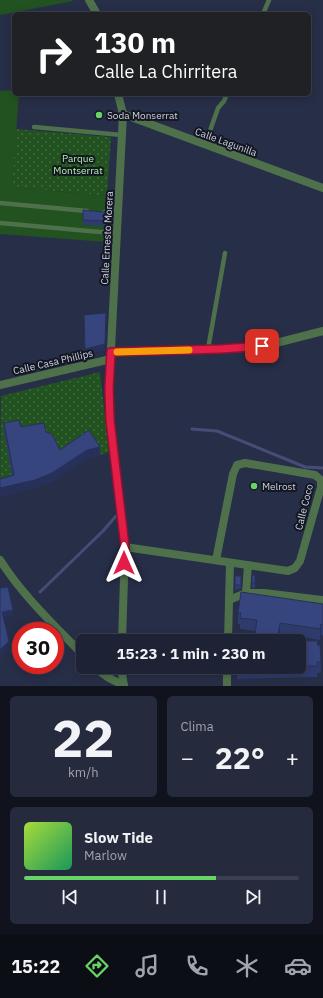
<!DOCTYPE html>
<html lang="es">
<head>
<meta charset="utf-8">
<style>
	:root { --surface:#1d2235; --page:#252a3d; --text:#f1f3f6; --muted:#a0a4ad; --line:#3b3f50; --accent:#68d465 }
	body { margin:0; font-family:"IBM Plex Sans",sans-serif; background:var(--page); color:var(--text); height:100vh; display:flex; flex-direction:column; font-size:15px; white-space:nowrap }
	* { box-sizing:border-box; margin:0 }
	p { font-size:13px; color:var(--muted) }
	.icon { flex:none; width:22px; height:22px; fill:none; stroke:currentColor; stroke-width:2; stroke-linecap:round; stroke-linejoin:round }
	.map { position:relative; height:686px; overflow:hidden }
	.details { display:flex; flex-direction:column; gap:10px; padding:10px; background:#10131d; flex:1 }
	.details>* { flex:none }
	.hud { position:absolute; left:12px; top:12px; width:299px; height:84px; border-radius:6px; box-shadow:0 2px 10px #0003,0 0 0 1px var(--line); background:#202124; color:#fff; overflow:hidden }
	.speed { position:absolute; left:12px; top:622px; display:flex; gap:8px; font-size:20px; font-weight:700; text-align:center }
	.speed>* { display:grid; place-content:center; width:52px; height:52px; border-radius:50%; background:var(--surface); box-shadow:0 2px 10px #0003,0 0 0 1px var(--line); line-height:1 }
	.speed .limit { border:6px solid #d22; background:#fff; color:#111 }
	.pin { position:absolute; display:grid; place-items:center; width:34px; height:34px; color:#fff; margin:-17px; border-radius:8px; box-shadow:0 2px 6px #0006 }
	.me { position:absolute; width:44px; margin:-22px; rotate:0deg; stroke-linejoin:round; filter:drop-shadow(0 0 3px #0008) }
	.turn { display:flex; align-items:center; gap:14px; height:84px; padding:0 16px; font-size:18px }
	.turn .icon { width:52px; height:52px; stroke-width:2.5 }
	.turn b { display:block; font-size:28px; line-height:34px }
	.big { font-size:30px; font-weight:700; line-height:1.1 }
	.details .tile { flex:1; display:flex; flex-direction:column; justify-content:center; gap:6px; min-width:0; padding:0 14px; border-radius:6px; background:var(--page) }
	.details .dial { align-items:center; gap:0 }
	.dial b { font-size:52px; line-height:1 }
	.song { display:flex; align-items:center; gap:12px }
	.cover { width:48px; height:48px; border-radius:6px; background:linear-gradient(135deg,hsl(80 70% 55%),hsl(150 70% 35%)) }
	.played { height:4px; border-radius:2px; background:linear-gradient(90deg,var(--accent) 70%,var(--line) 70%) }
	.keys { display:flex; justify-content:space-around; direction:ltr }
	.heat { display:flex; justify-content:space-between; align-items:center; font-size:22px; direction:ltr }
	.details .tiles { flex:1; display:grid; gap:10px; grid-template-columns:1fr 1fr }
	.tile:last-child { grid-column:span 2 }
	.trip { position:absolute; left:76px; top:634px; width:230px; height:40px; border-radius:6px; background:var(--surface); box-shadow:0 2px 10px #0003,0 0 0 1px var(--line); font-weight:700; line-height:40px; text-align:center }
	.tabs { display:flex; height:64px; justify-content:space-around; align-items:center; background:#0c0e15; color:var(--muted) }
	.tabs .icon { width:28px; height:28px }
	.tabs .current { color:var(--accent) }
	.tabs b { font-size:18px; color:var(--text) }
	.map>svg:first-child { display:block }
	.grass { fill:#225220 }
	.park { fill:url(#park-dots) }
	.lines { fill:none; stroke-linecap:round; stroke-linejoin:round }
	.stream { stroke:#474c77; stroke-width:3 }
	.lane { stroke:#4e714b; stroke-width:4.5 }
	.street { stroke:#4e714b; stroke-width:8 }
	.wall { fill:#2f3b6d }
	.shaded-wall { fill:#263059 }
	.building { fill:#37457f; stroke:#263059 }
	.route-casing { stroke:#92132f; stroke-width:10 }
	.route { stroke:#e11d48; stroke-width:7 }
	.slow { stroke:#f59e0b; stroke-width:7 }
	.poi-dot { fill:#68d465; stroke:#141722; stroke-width:1.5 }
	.labels { text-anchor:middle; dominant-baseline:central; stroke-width:4; stroke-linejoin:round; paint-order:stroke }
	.poi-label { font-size:10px; fill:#cdd2e3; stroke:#141722; text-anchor:start }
	.street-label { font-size:10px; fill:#cdd2e3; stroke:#141722 }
	.park-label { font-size:10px; fill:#abf5a6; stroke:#141722 }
</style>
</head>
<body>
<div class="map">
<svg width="323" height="686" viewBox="0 0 323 686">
	<defs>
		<pattern id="park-dots" width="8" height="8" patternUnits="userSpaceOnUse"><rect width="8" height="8" fill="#225220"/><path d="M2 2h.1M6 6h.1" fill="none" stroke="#416a40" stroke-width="1.8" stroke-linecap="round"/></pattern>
	</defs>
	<rect width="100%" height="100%" fill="#272e47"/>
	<path class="grass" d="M 0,0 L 72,0 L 73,1 L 0,15 Z
		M 14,90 L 14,94 L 19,94 L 12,187 L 107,196 L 106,242 L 0,234 L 0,91 Z"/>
	<path class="park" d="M 16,129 L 111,137 L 107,196 L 12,187 Z
		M 100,372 L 109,452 L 100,455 L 89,439 L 14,484 L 0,488 L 1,396 Z"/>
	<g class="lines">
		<path class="stream" d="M 192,429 L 217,431 L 305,467 L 323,468
			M 40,592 L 103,531 L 116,516"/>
		<path class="lane" d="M 263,14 L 269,0
			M 34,127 L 122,135
			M 205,145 L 218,108 L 224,101 L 227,94
			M 0,203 L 87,211
			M 103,213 L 118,208
			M 0,223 L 100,232 L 117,232
			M 208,349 L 225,253"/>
		<path class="street" d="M 89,0 L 97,14
			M 118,94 L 123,114 L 109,388 L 110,420 L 125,547 L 122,641
			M 123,114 L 323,188
			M 111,352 L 246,348 L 276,343 L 323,331
			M 0,385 L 111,359
			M 125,547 L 288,571 L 295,568 L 300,561 L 321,487 L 321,480 L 315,475 L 245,463 L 237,465 L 233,474 L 216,560
			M 0,560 C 22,595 54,625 83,655
			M 246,593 L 248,565
			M 229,600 L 246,593 L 264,593 L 322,600
			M 228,641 L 230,563
			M 95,667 C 104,676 112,680 124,685
			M 121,667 L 124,686
			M 227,686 L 227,667"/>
	</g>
	<path class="wall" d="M 107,211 L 107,226 L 83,225 L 83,220 Z
		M 4,423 L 46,432 L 60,450 L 100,455 L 87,459 L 52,482 L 35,488 L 0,497 L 0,479 L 12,476 L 4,432 Z
		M 255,575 L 255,588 L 252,588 L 252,583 Z
		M 235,576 L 241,581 L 241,589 L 235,590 Z
		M 323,604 L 323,636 L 321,635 L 320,640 L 280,634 L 279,641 L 254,641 L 255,631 L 240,629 L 240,624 L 238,624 L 238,613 Z
		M 299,641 L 320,645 L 321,673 L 317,673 L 317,677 L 237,679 L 237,675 L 233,675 L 233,667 L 299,667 Z"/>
	<path class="shaded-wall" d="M 106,320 L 105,351 L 85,355 L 85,349 Z
		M 100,447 L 100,455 L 87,459 L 52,482 L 35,488 L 0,497 L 0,488 L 87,450 Z
		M 13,610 L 13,616 L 2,619 L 2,612 Z
		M 280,623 L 280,634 L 279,641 L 277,641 Z
		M 321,624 L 321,635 L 320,640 L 320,629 Z
		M 9,641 L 9,648 L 0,657 L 0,650 Z"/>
	<path class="building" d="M 83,210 L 103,212 L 107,211 L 107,221 L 83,220 Z
		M 106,313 L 105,344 L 85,349 L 84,315 Z
		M 19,420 L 21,427 L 44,423 L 46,432 L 51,434 L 53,436 L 60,450 L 89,430 L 100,447 L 87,450 L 52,473 L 35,480 L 0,488 L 0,479 L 14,475 L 4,423 Z
		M 252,575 L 255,575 L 255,583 L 252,583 Z
		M 235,576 L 241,576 L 241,585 L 235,585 Z
		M 8,587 L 13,610 L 2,612 L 9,641 L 0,650 L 0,588 Z
		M 241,592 L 323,604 L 323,625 L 321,624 L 320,629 L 280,623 L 277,641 L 254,641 L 257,620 L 240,618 L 241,613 L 238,613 Z
		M 299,641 L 318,641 L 317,645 L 320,645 L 321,662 L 317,662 L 317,666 L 299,666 Z
		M 237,667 L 269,667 L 237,668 Z"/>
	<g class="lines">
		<g class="route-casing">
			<path id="route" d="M 124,563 L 125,547 L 110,420 L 109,388 L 111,352 L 221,349 L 262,346"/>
		</g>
		<use href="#route" class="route"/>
		<path class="slow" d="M 117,352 L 189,350"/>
	</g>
	<g class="poi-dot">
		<circle cx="99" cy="115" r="4"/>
		<circle cx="254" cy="486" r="4"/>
	</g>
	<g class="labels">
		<g class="poi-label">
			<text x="107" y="115">Soda Monserrat</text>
			<text x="262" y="486">Melrost</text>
		</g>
		<g class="street-label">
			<text transform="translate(226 142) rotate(20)">Calle Lagunilla</text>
			<text transform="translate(107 238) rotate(-87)">Calle Ernesto Morera</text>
			<text transform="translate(53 362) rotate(-13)">Calle Casa Phillips</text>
			<text transform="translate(304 507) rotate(-76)">Calle Coco</text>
		</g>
		<g class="park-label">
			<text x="78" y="158">Parque<tspan x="78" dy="12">Montserrat</tspan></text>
		</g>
	</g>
</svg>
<div class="speed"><div class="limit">30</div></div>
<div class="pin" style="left:262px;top:346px;background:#d93025"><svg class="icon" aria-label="arrive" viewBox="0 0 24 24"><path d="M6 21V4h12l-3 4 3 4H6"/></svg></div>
<svg class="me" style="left:124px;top:563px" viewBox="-20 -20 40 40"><path d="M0-17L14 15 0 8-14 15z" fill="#e11d48" stroke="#fff" stroke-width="4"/></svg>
<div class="trip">15:23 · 1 min · 230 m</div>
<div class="hud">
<div class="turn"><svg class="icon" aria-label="right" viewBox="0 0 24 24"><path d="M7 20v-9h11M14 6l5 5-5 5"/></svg><div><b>130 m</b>Calle La Chirritera</div></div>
</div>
</div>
<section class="details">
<div class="tiles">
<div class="tile dial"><b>22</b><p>km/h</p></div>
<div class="tile"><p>Clima</p>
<div class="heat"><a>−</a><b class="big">22°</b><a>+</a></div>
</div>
<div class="tile">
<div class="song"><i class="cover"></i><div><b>Slow Tide</b><p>Marlow</p></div></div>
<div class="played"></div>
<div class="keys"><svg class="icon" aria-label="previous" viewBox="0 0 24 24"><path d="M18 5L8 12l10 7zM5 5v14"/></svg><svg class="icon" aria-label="pause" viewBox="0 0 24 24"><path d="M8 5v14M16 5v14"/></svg><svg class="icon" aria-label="next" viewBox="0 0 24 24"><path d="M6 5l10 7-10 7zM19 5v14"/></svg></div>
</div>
</div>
</section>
<nav class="tabs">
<b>15:22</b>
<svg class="icon current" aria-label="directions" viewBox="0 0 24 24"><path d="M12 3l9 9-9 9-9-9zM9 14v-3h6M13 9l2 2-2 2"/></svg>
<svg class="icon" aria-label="music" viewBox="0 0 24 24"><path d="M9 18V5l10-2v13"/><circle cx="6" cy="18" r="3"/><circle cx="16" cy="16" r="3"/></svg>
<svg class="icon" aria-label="phone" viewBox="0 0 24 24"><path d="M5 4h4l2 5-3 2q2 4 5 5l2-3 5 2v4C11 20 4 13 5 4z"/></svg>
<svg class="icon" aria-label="climate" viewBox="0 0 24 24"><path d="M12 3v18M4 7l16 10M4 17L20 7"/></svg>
<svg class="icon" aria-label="car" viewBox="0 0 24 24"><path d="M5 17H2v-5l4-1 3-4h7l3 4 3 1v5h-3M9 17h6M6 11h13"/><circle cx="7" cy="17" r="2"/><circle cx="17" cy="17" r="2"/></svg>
</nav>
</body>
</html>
